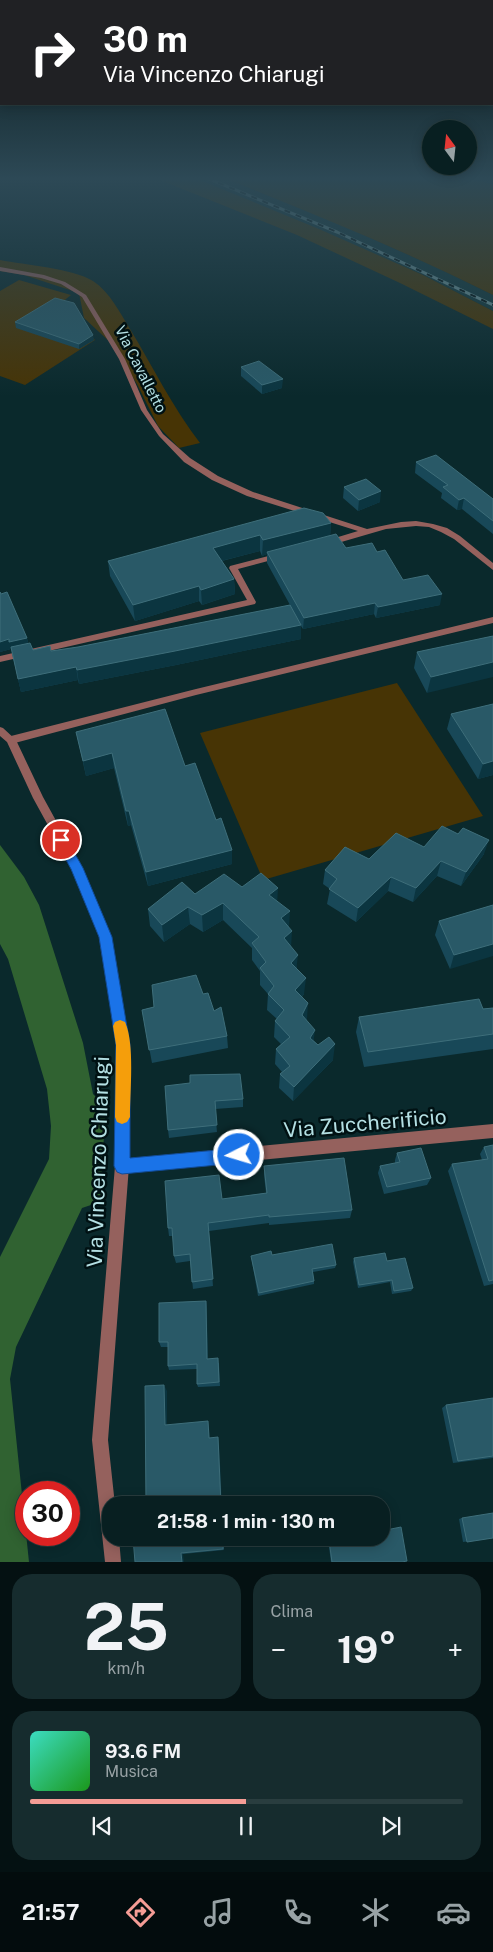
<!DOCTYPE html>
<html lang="it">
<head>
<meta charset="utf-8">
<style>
	:root { --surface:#081f21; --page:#162c2e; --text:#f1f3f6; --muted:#98a2a5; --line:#293d3f; --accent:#f59c95 }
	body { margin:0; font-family:"Public Sans",sans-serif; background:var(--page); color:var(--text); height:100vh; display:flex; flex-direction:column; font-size:19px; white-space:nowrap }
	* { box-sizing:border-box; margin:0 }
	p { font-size:16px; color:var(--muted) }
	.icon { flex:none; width:28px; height:28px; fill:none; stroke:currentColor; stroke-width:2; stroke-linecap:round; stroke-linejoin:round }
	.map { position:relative; height:1562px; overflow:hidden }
	.panel { display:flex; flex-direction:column; gap:12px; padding:12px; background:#041112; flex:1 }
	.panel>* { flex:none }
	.top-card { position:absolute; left:0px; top:0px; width:494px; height:105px; box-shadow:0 2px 12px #0003,0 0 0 1px var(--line); background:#202124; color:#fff; overflow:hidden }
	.needle { width:32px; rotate:345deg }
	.fabs { position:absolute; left:422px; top:120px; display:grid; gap:10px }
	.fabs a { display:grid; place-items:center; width:55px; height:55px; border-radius:50%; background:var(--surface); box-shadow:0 2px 12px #0003,0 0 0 1px var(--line); font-size:25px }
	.speed { position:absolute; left:15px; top:1481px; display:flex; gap:10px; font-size:25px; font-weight:700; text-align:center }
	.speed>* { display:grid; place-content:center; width:65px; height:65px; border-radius:50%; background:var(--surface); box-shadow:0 2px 12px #0003,0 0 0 1px var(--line); line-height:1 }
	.speed .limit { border:8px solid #d22; background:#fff; color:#111 }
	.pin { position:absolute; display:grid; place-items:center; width:42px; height:42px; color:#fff; margin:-21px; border:2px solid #fff; border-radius:50%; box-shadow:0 1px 5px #0007 }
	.me { position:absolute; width:55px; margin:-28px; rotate:265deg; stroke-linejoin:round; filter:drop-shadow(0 0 4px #0008) }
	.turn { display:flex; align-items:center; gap:18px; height:105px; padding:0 20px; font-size:22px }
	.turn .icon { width:65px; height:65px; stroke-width:2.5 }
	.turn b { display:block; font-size:35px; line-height:42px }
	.big { font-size:38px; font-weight:700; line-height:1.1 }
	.panel .widget { flex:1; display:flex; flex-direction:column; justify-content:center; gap:8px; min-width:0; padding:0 18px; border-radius:20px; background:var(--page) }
	.panel .dial { align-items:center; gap:0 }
	.dial b { font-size:65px; line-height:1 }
	.song { display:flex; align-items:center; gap:15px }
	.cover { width:60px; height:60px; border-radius:8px; background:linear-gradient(135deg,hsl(170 70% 55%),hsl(120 70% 35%)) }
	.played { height:5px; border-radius:2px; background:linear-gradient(90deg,var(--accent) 50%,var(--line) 50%) }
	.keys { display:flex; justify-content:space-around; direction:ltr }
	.heat { display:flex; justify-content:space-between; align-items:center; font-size:28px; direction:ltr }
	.panel .tiles { flex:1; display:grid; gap:12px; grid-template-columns:1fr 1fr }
	.widget:last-child { grid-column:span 2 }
	.trip { position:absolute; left:102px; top:1496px; width:288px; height:50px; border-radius:20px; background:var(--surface); box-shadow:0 2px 12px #0003,0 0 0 1px var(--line); font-weight:700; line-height:50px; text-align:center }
	.dock { display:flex; height:80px; justify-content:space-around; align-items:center; background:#030c0d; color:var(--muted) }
	.dock .icon { width:35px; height:35px }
	.dock .selected { color:var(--accent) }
	.dock b { font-size:22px; color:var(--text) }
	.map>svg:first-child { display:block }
	.built { fill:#12363a }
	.green { fill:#473405 }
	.water { fill:#306231 }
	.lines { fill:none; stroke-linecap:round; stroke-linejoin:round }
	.minor { fill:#95615d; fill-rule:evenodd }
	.tertiary { fill:#95615d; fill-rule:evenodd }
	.rail-casing { stroke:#688e92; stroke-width:3 }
	.rail { stroke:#001113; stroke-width:2; stroke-dasharray:6; stroke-linecap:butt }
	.wall { fill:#184858 }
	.shaded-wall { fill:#0b3540 }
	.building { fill:#295967; stroke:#3e6e7a }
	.route { fill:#1a73e8; stroke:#114b97 }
	.slow { fill:#f59e0b }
	.labels { text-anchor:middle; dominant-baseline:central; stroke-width:5; stroke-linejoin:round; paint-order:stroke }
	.far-street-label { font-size:15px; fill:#b4e0e4; stroke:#001113 }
	.near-street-label { font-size:21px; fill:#b4e0e4; stroke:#001113 }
</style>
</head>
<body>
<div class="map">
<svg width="493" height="1562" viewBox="0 0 493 1562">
	<rect width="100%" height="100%" fill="#0a292c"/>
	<path class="built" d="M 195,178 L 224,178 L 337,223 L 440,269 L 493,295 L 493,311 L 423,275 Z"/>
	<path class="green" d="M 155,178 L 195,178 L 319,229 L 423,275 L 493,311 L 493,329 L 400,283 L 297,235 Z
		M 224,178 L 462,178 L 493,184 L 493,295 C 405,251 315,214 224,178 Z
		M 0,260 C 25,265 72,268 93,281 C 110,292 120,313 130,329 C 153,367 173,408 200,443 L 179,448 L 158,426 L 137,384 L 112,344 L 84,318 L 79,293 L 24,275 L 0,271 Z
		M 19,280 L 71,295 L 61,303 L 95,340 L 25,385 L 0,376 L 0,291 Z
		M 397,683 L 483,816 L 263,880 L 200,733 Z"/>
	<path class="water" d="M 0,845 L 24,877 L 39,905 L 83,1043 L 93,1094 L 98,1099 L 106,1100 L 100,1205 L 94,1204 L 82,1208 L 16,1347 L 10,1379 L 29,1562 L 0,1562 L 0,1257 L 49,1159 L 51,1126 L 47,1089 L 8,959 L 0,944 Z"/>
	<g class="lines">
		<path class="minor" d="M 0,267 L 44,275 L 65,282 L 86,295 L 125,359 L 147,410 L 163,434 L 190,458 L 218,476 L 253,492 L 367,529 L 401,522 L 416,521 L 433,524 L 447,528 L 460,536 L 493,563 L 493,570 L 454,539 L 441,532 L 429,527 L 416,526 L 386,529 L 331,545 L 325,545 L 325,541 L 358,531 L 247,496 L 212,480 L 184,462 L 159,436 L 141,410 L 119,359 L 82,297 L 61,284 L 41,278 L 0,271 Z
			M 280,553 L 283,553 L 283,557 L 238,569 L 256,602 L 255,604 L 0,662 L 0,656 L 247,600 L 229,568 L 230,566 Z
			M 493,617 L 493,623 L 196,695 L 11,744 L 6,740 L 11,736 L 196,689 Z
			M 493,1124 L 493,1138 L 122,1173 L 117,1171 L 115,1166 L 117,1161 L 122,1159 Z"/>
		<path class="tertiary" d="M 0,727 L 3,728 L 16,740 L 43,797 L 82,868 L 111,937 L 129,1045 L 129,1166 L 108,1440 L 115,1505 L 111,1505 L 111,1538 L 119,1538 L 121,1562 L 105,1562 L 92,1440 L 115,1166 L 117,1045 L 99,937 L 72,869 L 33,798 L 7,742 L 0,736 Z"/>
		<g class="rail-casing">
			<path id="rail" d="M 207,178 L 337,232 L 493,305"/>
		</g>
		<use href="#rail" class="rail"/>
	</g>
	<path class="wall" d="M 15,322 L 94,340 L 79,349 L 16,328 Z
		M 241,367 L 282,388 L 262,394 L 241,376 Z
		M 416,462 L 493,499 L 493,534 L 462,509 L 457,510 L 441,498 L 442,493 L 415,473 Z
		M 344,487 L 380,502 L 358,511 L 343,498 Z
		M 331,523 L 330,536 L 346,548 L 377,552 L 403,580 L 440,605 L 376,618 L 374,614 L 303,629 L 301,626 L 301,639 L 176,665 L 79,684 L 78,680 L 21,692 L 11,649 L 0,652 L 0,592 L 27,638 L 28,643 L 33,650 L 51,651 L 78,647 L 290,605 L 267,563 L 267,554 L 262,556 L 260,551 L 222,561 L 234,579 L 235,594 L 202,605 L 199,601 L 135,621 L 110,576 L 108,561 Z
		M 493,636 L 427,693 L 414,668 L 417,652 Z
		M 493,704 L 493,775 L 478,779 L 447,729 L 451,714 Z
		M 76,732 L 185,766 L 232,864 L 148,886 L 131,825 L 128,826 L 114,768 L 86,776 Z
		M 424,847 L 484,854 L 461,886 L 437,876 L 413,902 L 388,891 L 356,922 L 327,904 L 330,889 L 323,884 L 325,870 Z
		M 242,887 L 277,901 L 289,927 L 291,947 L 304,994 L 302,997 L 307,1019 L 306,1020 L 314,1041 L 333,1060 L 293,1101 L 279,1088 L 280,1074 L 282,1072 L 275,1064 L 276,1049 L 281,1044 L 274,1037 L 275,1021 L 277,1019 L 267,1010 L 268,994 L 260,985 L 260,971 L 252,960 L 252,948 L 223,920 L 203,932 L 190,924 L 164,942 L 150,926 L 148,909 L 195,894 Z
		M 493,905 L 450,969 L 435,935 L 439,921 Z
		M 203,994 L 214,1011 L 227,1036 L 228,1048 L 152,1063 L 142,1010 Z
		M 493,1008 L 493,1049 L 364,1067 L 356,1032 L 359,1017 Z
		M 165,1086 L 243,1099 L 243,1107 L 215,1109 L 217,1132 L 169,1138 L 168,1130 Z
		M 493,1145 L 493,1284 L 484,1286 L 448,1171 L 452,1164 L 482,1160 L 480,1154 L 484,1147 Z
		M 397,1153 L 431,1178 L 427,1185 L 384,1194 L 378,1173 L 380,1166 L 395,1163 L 395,1160 Z
		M 264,1166 L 352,1210 L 350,1218 L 269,1225 L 269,1223 L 209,1231 L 213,1286 L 193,1289 L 190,1261 L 176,1263 L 174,1256 L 173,1236 L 169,1236 L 168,1228 L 222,1199 L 266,1193 L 264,1175 Z
		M 272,1255 L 336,1265 L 335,1268 L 313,1272 L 314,1281 L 314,1284 L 258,1296 L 251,1256 Z
		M 354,1258 L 387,1261 L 413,1288 L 411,1291 L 392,1294 L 390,1282 L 358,1288 L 353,1262 Z
		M 206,1301 L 208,1359 L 219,1363 L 220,1386 L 198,1387 L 197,1384 L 197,1369 L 169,1370 L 168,1366 L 168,1347 L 161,1347 L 159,1342 Z
		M 493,1398 L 493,1458 L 453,1463 L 442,1408 L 446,1405 Z
		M 462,1518 L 493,1538 L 463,1542 L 459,1519 Z
		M 135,1538 L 224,1538 L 224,1550 L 183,1554 Z
		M 328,1540 L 329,1540 L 402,1562 L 331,1562 Z"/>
	<path class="shaded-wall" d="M 93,335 L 94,340 L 79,349 L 79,344 Z
		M 283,379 L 282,388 L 262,394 L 262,385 Z
		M 381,491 L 380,502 L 358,511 L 359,500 Z
		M 464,498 L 462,509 L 457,510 L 459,500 Z
		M 331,523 L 330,538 L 267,552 L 267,554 L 262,556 L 263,540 Z
		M 260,535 L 260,551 L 213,563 L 213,548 Z
		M 234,579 L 235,594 L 202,605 L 201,590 Z
		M 199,586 L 199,601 L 135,621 L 133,605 Z
		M 442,594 L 440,605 L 376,618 L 378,607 Z
		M 375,603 L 374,614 L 303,629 L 304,618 Z
		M 301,625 L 301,639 L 176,665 L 79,684 L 77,670 Z
		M 27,638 L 29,648 L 11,649 L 0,652 L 0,642 L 9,639 Z
		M 493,662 L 493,677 L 427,693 L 431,677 Z
		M 76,667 L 78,680 L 21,692 L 18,679 Z
		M 112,753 L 114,768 L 86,776 L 83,761 Z
		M 493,761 L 493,775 L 478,779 L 483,764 Z
		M 126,811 L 129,811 L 131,825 L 128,826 Z
		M 489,840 L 484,854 L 461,886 L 466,872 Z
		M 232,850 L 232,864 L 148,886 L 146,872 Z
		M 441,861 L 437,876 L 413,902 L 416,888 Z
		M 391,877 L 388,891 L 356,922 L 358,908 Z
		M 278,888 L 277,906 L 269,895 Z
		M 223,903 L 223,920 L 203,932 L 202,915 Z
		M 188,907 L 190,924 L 164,942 L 162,925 Z
		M 290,911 L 289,928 L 281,918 Z
		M 292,931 L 291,948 L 284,938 Z
		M 493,944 L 493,956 L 450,969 L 454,955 Z
		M 298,955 L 296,972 L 291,963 Z
		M 306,978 L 304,994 L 293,1006 L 295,990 Z
		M 308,1003 L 307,1019 L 300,1030 L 302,1015 Z
		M 315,1030 L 313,1045 L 310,1038 Z
		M 335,1044 L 333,1060 L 293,1101 L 294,1087 Z
		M 206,1301 L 207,1306 L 208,1364 L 207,1359 Z
		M 164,1385 L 167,1391 L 167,1429 L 165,1425 Z
		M 208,1421 L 209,1426 L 210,1442 L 209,1438 Z
		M 218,1437 L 219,1441 L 222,1505 L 221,1505 Z
		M 181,1553 L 183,1554 L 184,1562 L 182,1562 Z"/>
	<path class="building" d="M 55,298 L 74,303 L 93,335 L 79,344 L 15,322 Z
		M 259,361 L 283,379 L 262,385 L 241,367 Z
		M 436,455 L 493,499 L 493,521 L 464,498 L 459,500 L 443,487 L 448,485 L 416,462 Z
		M 366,479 L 381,491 L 359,500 L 344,487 Z
		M 304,508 L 323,513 L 331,523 L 263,540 L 260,535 L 213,548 L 234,579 L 201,590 L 199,586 L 133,605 L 108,561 Z
		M 336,534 L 346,548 L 372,543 L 377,552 L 385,550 L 403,580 L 428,575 L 442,594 L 378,607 L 375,603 L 304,618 L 267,552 Z
		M 0,592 L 1,594 L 7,592 L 27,638 L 9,642 L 9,639 L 0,642 Z
		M 290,605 L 301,625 L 175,651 L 77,670 L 76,667 L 18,679 L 11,647 L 30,643 L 33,650 L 50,646 L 51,651 L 78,647 Z
		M 493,636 L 493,662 L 431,677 L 417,652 Z
		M 493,704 L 493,761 L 483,764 L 451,714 Z
		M 165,709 L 185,766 L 195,763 L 216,820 L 221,818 L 232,850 L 146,872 L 129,811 L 126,811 L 112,753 L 83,761 L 76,732 Z
		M 442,826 L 458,834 L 463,828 L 489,840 L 466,872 L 441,861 L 416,888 L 391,877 L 358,908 L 329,889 L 337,879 L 325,870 L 345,847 L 369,859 L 396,833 L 424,847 Z
		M 261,873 L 278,888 L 269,895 L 290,911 L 281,918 L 292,931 L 284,938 L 298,955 L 291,963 L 306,978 L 295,990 L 308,1003 L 302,1015 L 315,1030 L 310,1038 L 318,1045 L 329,1037 L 335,1044 L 294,1087 L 280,1074 L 290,1066 L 276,1049 L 290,1037 L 275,1021 L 284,1010 L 268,994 L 274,986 L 260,968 L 266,962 L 252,943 L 259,937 L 223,903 L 202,915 L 188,907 L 162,925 L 148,909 L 182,882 L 195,894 L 224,874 L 242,887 Z
		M 493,905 L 493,944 L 454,955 L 439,921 Z
		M 196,975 L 203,994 L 208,993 L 214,1011 L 221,1007 L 227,1036 L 149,1050 L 142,1010 L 154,1007 L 152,985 Z
		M 479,999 L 483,1009 L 493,1008 L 493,1034 L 368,1052 L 359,1017 Z
		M 240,1074 L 243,1099 L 215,1101 L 217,1125 L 168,1130 L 165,1086 L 190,1083 L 190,1075 Z
		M 493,1145 L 493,1280 L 489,1281 L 452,1164 L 488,1159 L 484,1147 Z
		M 421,1148 L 431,1178 L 387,1187 L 380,1166 L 400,1162 L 397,1153 Z
		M 344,1158 L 352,1210 L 269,1217 L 269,1215 L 208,1223 L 213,1279 L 192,1282 L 190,1254 L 174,1256 L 172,1228 L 168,1228 L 165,1181 L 219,1175 L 222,1199 L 267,1193 L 264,1166 Z
		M 332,1244 L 336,1265 L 312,1269 L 314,1281 L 259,1293 L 251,1256 L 271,1251 L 272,1255 Z
		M 385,1253 L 387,1261 L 405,1258 L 413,1288 L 394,1291 L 392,1280 L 359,1285 L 354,1258 Z
		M 206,1301 L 207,1359 L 218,1358 L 219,1382 L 197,1384 L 197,1364 L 168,1366 L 168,1342 L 159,1342 L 159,1303 Z
		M 164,1385 L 165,1425 L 208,1421 L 209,1438 L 218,1437 L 221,1505 L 146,1505 L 145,1386 Z
		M 493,1398 L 493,1456 L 458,1461 L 446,1405 Z
		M 493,1513 L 493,1538 L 467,1542 L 462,1518 Z
		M 401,1527 L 407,1561 L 402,1562 L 332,1562 L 329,1540 L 341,1538 L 381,1538 L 381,1531 Z
		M 133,1538 L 223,1538 L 223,1549 L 181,1553 L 182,1562 L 135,1562 Z"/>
	<linearGradient id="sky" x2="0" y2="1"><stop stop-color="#061718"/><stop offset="0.45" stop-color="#2d4956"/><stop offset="1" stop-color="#2d4956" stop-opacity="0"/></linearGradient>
	<rect width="493" height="397" fill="url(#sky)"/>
	<path class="route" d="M 61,835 L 65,836 L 83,868 L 112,937 L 130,1045 L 130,1158 L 239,1148 L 244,1150 L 247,1155 L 244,1161 L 239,1163 L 122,1174 L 117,1172 L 114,1166 L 116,1045 L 99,937 L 71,869 L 55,840 L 57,836 Z"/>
	<path class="slow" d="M 120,1020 L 125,1022 C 135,1044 130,1091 130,1117 L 127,1122 L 122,1124 L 117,1122 L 115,1117 L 116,1045 L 113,1026 L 115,1022 Z"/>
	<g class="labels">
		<g class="far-street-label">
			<text transform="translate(141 369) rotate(63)">Via Cavalletto</text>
		</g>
		<g class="near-street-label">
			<text transform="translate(365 1123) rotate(-5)">Via Zuccherificio</text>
			<text transform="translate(98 1162) rotate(-88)">Via Vincenzo Chiarugi</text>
		</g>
	</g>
</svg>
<div class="fabs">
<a><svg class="needle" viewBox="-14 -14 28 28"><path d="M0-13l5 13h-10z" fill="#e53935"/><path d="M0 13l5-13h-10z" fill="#98a2a5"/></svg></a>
</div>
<div class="speed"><div class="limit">30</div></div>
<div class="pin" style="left:61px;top:840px;background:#d93025"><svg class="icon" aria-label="arrive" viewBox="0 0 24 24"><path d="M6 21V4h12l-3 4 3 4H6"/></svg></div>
<svg class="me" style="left:239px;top:1155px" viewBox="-20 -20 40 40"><circle r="17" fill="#1a73e8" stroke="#fff" stroke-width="3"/><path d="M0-11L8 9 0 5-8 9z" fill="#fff"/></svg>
<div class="trip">21:58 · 1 min · 130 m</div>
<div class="top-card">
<div class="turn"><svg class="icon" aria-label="right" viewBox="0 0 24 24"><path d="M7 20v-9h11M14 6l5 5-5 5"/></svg><div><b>30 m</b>Via Vincenzo Chiarugi</div></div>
</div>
</div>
<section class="panel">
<div class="tiles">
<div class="widget dial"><b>25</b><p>km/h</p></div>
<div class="widget"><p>Clima</p>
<div class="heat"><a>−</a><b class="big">19°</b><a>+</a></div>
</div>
<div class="widget">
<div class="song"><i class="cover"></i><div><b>93.6 FM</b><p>Musica</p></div></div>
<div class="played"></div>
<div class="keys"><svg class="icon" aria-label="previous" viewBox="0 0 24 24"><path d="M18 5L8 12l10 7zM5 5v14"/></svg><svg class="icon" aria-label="pause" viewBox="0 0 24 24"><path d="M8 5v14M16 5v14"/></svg><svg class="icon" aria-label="next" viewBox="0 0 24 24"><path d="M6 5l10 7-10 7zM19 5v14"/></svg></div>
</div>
</div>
</section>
<nav class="dock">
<b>21:57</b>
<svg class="icon selected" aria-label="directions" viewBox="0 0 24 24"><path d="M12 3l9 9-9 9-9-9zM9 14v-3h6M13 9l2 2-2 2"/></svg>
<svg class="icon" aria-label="music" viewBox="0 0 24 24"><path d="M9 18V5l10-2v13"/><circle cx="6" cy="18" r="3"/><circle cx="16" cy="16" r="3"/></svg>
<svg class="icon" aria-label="phone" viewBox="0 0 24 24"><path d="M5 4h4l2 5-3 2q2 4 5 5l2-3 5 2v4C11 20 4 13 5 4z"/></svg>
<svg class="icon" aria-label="climate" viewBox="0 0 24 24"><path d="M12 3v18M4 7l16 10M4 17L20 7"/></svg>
<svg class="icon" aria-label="car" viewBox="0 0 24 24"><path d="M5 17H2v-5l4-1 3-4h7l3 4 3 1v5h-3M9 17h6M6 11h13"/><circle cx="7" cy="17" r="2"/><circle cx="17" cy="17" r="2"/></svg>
</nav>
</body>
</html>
